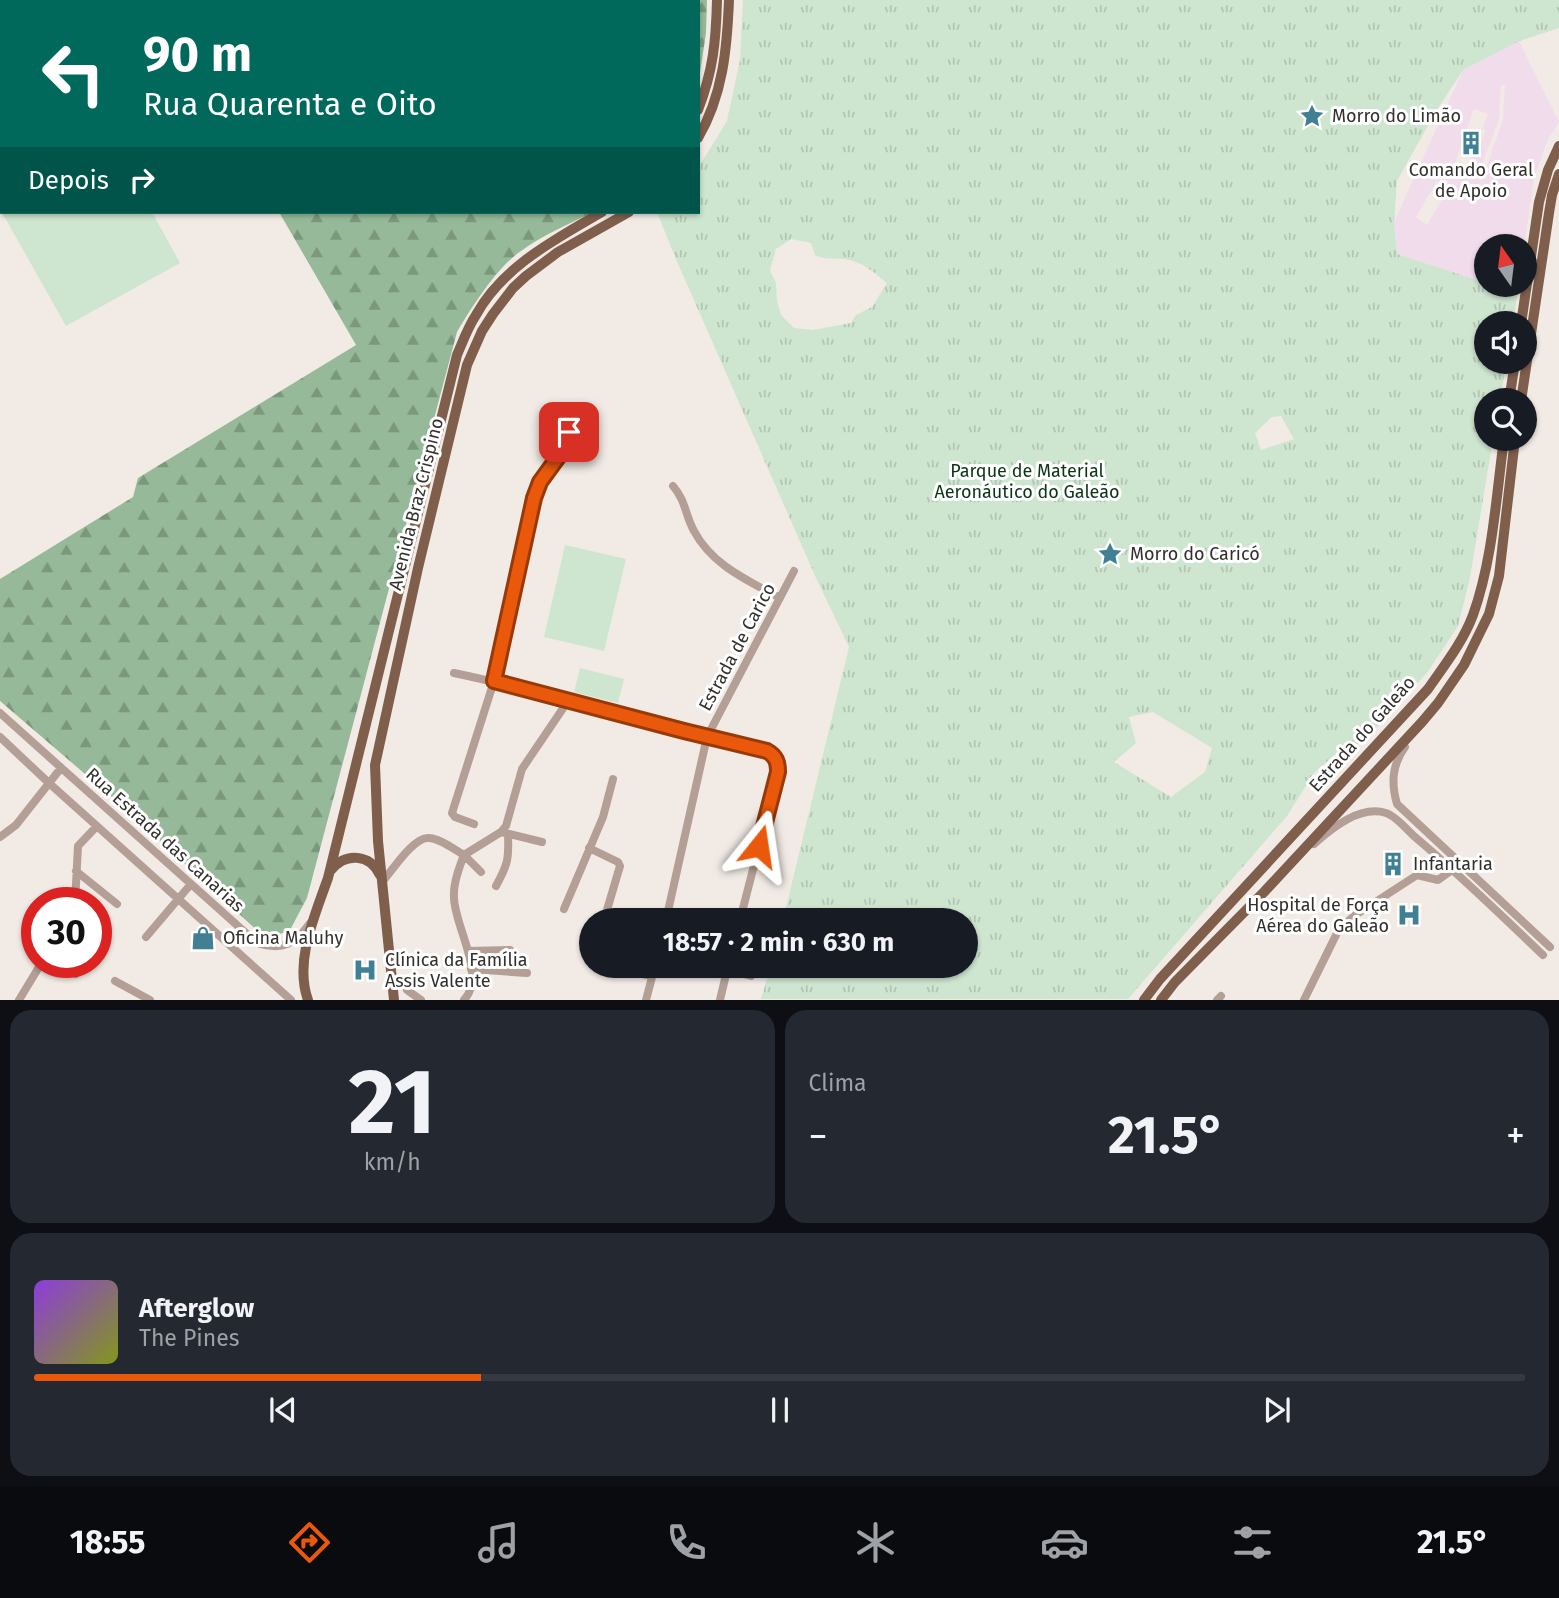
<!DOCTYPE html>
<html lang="pt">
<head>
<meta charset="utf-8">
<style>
	:root { --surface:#171b24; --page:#242831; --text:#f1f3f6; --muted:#9ea1a6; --line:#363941; --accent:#ea580c }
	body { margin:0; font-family:"Fira Sans",sans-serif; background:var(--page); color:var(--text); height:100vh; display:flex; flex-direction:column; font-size:26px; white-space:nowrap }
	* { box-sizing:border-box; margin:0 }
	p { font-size:23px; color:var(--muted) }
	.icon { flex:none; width:38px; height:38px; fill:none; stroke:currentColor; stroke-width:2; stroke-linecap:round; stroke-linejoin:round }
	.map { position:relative; height:1000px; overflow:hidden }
	.side { display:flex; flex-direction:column; gap:10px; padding:10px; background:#0d0f14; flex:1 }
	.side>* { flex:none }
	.top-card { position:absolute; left:0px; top:0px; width:700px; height:214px; box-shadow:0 2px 5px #0004; background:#00695c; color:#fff; overflow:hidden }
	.needle { width:46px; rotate:346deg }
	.controls { position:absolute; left:1474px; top:234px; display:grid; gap:14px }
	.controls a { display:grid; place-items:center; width:63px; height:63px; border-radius:50%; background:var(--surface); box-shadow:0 2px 5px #0004; font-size:35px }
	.speed { position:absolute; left:21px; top:887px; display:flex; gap:14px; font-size:35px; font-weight:700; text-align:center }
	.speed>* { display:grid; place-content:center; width:91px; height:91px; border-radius:50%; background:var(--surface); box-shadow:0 2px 5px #0004; line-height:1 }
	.speed .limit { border:10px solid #d22; background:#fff; color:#111 }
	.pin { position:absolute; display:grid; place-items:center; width:60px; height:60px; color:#fff; margin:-30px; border-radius:14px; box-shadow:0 4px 10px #0006 }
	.me { position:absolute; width:77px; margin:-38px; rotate:15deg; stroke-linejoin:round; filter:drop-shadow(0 0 5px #0008) }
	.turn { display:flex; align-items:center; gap:24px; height:147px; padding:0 28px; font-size:32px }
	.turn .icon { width:91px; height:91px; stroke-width:2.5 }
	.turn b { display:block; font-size:49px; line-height:60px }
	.then { display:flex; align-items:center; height:66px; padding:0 28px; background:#0003; gap:14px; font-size:26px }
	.big { font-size:52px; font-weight:700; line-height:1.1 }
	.side .widget { flex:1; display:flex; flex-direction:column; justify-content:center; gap:10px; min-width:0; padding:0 24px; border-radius:21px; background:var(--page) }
	.side .dial { align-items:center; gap:0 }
	.dial b { font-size:91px; line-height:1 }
	.song { display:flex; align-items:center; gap:21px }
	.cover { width:84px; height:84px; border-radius:10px; background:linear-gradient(135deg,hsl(270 70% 55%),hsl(70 70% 35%)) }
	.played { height:7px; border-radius:4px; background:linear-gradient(90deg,var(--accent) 30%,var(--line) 30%) }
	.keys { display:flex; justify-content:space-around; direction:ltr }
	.heat { display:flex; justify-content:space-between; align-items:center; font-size:38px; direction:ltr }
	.side .tiles { flex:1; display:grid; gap:10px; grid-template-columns:1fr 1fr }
	.widget:last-child { grid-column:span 2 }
	.trip { position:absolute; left:579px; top:908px; width:399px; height:70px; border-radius:35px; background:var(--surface); box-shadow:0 2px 5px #0004; font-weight:700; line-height:70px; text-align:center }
	.tabs { display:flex; height:112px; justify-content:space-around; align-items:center; background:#090b0e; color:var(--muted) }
	.tabs .icon { width:49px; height:49px }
	.tabs .current { color:var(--accent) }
	.tabs b { font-size:32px; color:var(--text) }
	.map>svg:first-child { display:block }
	.commercial { fill:#f0dceb; fill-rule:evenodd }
	.green { fill:#cee5cf }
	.forest { fill:url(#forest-firs) }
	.park { fill:url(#park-tufts); fill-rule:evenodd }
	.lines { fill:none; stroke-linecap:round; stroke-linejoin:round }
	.minor { stroke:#b39f95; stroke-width:8 }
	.major { stroke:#805e4c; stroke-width:10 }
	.route-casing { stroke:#983908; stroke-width:18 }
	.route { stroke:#ea580c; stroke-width:12 }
	.labels { text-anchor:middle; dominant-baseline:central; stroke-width:6; stroke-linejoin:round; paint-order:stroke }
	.poi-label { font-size:18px; fill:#32302d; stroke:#fff; text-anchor:start }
	.park-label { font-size:18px; fill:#0a3514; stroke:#fff }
	.street-label { font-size:18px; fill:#32302d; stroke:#fff }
</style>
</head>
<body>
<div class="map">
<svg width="1559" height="1000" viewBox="0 0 1559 1000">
	<defs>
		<pattern id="forest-firs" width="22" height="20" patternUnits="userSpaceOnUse" patternTransform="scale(1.75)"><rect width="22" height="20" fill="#96ba99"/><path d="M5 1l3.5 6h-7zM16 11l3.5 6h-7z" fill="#7b987d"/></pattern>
		<pattern id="park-tufts" width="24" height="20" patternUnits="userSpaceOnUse" patternTransform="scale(1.75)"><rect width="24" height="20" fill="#cee5cf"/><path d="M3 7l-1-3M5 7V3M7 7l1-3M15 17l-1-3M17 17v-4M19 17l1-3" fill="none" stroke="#b1c5b2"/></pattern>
	</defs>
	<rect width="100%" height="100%" fill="#f2ebe5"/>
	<path class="commercial" d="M 1519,41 L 1559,122 L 1548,139 L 1534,179 L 1524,247 L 1486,247 L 1486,283 L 1397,254 L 1394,222 L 1463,70 ZM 1501,85 L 1505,85 L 1503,119 L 1482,180 L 1477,178 L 1499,119 ZM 1474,109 L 1488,114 L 1482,129 L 1486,130 L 1475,157 L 1471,156 L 1467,169 L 1455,164 ZM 1437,181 L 1449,188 L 1427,225 L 1416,217 Z"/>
	<path class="green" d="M 2,194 L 2,212 L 152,212 L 180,263 L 66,326 L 0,209 L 0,195 Z
		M 565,545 L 626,559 L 604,651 L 544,637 Z
		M 580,668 L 624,679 L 618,703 L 574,692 Z"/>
	<path class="forest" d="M 344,0 L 707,0 L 706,33 L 698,86 L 698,2 L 341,2 Z
		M 279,212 L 593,212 C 569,224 543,235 521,251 C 497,267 472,307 457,332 L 307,898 L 290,930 L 275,936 L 261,934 L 113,798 L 0,701 L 0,579 L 133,497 L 138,478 L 356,345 Z"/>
	<path class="park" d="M 743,0 L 1559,0 L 1559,28 L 1519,41 L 1463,70 L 1435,113 L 1397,181 L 1394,222 L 1397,254 L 1486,283 L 1486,285 C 1497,285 1507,292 1518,291 L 1513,324 L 1486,324 L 1486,362 L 1506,362 L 1500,401 L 1486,401 L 1486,439 L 1493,439 L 1470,578 L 1458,626 L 1427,673 L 1363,742 L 1341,749 L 1314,773 L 1287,816 L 1128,999 L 761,999 L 771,966 L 966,966 L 966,920 L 783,920 L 849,647 L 816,578 L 675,257 L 657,212 L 698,212 L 698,168 L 727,121 L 740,60 ZM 791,239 L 811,243 L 815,255 C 824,260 832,258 842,259 C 861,260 873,272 887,283 L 872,307 L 856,315 L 851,323 L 813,330 L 794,328 L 781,315 L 777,301 L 776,283 L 770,270 L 776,249 ZM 1281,416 L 1294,439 L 1261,450 L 1255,433 L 1272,417 ZM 1153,712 L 1212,748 L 1205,772 L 1171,797 L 1114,762 L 1136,743 L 1129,717 Z"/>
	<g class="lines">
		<path class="minor" d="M 331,2 L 334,0
			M 0,189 L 2,188
			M 673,486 C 686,501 685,515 694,531 C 712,565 747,580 780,598
			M 454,673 C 559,695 662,728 767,751 C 777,756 778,762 778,772 L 740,920
			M 0,713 L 257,943 C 283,951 295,944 310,923
			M 0,737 L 50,784 L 291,1000
			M 1405,747 C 1392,765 1391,783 1397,804 L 1550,947
			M 474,824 L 455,817 L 452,813 L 494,681 L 534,498 C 541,477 553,468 563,449 C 569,439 570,427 571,416
			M 501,832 L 506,826 L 522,769 L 568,701
			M 0,837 L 16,825 L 61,768
			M 1314,844 C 1332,828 1360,805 1386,813 C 1396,816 1407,830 1415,837 C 1459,874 1501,915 1543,955
			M 589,848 L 618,862 L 620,866 L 604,920
			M 76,871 L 117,904
			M 481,872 L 464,855 L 501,832 L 542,842
			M 382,882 C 392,871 414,836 429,838 C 439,838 455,850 464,855 C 459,868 453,884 454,898 C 455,928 487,975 464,1000
			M 496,886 C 508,864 509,859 508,834
			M 75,903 L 78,846 L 97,826
			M 564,909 L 603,817 L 613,779
			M 666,920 L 707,737 L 794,571
			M 146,937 L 191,884
			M 468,951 L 510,950
			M 64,962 L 76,974
			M 604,966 L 652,976
			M 714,966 L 751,976
			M 471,969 L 527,973
			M 115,981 L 150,1000
			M 407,990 L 421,1000
			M 19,1000 L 42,962
			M 646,1000 L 655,966
			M 720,1000 L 728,966
			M 1217,1000 L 1221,996
			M 1304,1000 L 1339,929 L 1354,916 L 1417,875 L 1438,880 L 1452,870"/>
		<path class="major" d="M 698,110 C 713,71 716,42 717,0
			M 698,138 C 723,95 727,49 729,0
			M 1521,324 L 1539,202 L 1548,170 L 1559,146
			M 1509,401 L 1515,362
			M 1521,401 L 1549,213 L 1552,195 L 1559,174
			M 331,870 C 346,852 370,854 380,875
			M 308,1000 C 294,961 315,915 328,878 L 457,355 C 463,341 468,327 476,315 C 503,266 556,239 602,212
			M 394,1000 L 378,841 L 375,765 L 418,568 L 467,365 L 482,331 L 493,314 L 513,288 L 526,276 L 558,252 L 629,212
			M 1144,1000 L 1160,979 L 1428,689 C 1444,666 1463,642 1473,615 C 1493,559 1496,497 1504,439
			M 1161,1000 L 1175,982 L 1264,892 L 1422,722 L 1438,703 L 1464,665 L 1489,614 L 1499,576 L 1515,439"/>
	</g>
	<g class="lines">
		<g class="route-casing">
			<path id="route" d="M 569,432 L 564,449 L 540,482 L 534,498 L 494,681 L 684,731 L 767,751 C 776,756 778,762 778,772 L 759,846"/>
		</g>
		<use href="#route" class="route"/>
	</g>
	<defs>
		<g id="sight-bare" transform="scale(1.89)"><path d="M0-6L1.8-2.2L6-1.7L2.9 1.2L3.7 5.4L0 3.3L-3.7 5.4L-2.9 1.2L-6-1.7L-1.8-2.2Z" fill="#418094" stroke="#fff" stroke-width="2.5" paint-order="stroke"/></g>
		<g id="building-bare" transform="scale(1.89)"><path d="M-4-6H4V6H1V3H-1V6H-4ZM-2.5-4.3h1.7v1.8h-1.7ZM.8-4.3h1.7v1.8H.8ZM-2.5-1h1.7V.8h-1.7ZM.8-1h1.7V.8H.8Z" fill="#418094" stroke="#fff" stroke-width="2.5" paint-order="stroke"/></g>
		<g id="hospital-bare" transform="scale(1.89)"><path d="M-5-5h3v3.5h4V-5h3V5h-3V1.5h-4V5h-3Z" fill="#418094" stroke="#fff" stroke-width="2.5" paint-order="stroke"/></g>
		<g id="shop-bare" transform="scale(1.89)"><path d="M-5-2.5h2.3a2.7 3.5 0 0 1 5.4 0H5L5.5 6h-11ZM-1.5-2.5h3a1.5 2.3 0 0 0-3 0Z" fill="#418094" stroke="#fff" stroke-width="2.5" paint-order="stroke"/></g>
	</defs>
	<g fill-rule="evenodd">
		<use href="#sight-bare" x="1312" y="116"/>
		<use href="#building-bare" x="1471" y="143"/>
		<use href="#sight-bare" x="1110" y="554"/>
		<use href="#building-bare" x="1393" y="864"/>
		<use href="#hospital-bare" x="1409" y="915"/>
		<use href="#shop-bare" x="203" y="938"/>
		<use href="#hospital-bare" x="365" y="970"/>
	</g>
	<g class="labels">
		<g class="poi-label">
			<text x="1332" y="116">Morro do Limão</text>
			<text x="1471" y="170" text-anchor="middle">Comando Geral<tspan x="1471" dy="21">de Apoio</tspan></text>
			<text x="1130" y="554">Morro do Caricó</text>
			<text x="1413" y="864">Infantaria</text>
			<text x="1389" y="905" text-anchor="end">Hospital de Força<tspan x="1389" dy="21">Aérea do Galeão</tspan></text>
			<text x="223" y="938">Oficina Maluhy</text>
			<text x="385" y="960">Clínica da Família<tspan x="385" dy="21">Assis Valente</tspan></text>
		</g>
		<g class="park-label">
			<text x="1027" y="471">Parque de Material<tspan x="1027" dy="21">Aeronáutico do Galeão</tspan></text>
		</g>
		<g class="street-label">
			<text transform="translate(416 504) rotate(-76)">Avenida Braz Crispino</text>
			<text transform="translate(737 647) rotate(-62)">Estrada de Carico</text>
			<text transform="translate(1362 734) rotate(-48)">Estrada do Galeão</text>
			<text transform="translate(165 840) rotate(42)">Rua Estrada das Canarias</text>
		</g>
	</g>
</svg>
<div class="controls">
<a><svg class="needle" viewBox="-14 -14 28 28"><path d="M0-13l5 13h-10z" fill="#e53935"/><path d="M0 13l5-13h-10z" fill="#9ea1a6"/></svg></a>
<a><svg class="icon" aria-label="sound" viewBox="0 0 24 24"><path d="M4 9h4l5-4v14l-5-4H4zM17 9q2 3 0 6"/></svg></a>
<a><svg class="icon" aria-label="search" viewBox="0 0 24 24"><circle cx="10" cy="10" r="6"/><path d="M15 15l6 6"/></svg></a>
</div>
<div class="speed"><div class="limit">30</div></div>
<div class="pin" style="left:569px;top:432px;background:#d93025"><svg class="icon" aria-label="arrive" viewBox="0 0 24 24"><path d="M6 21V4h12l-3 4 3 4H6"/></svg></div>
<svg class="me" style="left:759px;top:846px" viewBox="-20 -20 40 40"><path d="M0-17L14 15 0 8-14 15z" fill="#ea580c" stroke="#fff" stroke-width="4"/></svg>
<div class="trip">18:57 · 2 min · 630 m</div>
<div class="top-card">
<div class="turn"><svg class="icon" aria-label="left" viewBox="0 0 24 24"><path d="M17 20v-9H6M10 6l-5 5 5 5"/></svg><div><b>90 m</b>Rua Quarenta e Oito</div></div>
<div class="then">Depois<svg class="icon" aria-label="right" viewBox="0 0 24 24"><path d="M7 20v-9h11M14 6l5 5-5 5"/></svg></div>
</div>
</div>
<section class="side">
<div class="tiles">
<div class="widget dial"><b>21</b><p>km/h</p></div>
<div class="widget"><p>Clima</p>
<div class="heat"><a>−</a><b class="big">21.5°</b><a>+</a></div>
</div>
<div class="widget">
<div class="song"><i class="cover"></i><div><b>Afterglow</b><p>The Pines</p></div></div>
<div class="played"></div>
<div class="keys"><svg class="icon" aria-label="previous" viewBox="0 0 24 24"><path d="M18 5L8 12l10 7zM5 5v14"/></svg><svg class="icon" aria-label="pause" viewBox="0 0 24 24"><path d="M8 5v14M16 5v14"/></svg><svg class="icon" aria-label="next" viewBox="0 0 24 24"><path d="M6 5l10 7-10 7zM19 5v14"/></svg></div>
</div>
</div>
</section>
<nav class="tabs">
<b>18:55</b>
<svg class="icon current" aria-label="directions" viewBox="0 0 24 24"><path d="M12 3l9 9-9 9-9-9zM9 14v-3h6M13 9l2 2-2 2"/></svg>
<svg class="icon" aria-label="music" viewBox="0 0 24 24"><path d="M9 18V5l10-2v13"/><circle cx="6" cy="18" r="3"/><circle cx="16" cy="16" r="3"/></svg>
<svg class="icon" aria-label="phone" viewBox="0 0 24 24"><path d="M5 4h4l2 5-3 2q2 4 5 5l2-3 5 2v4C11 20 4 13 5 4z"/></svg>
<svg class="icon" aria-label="climate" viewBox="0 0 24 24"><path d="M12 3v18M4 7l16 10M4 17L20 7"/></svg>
<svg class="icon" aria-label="car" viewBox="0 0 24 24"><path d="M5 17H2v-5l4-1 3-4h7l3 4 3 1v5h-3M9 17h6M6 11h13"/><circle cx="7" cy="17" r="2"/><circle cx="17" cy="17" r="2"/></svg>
<svg class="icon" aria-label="filters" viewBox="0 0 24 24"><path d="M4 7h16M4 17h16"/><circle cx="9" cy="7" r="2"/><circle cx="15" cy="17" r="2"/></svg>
<b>21.5°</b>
</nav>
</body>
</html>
